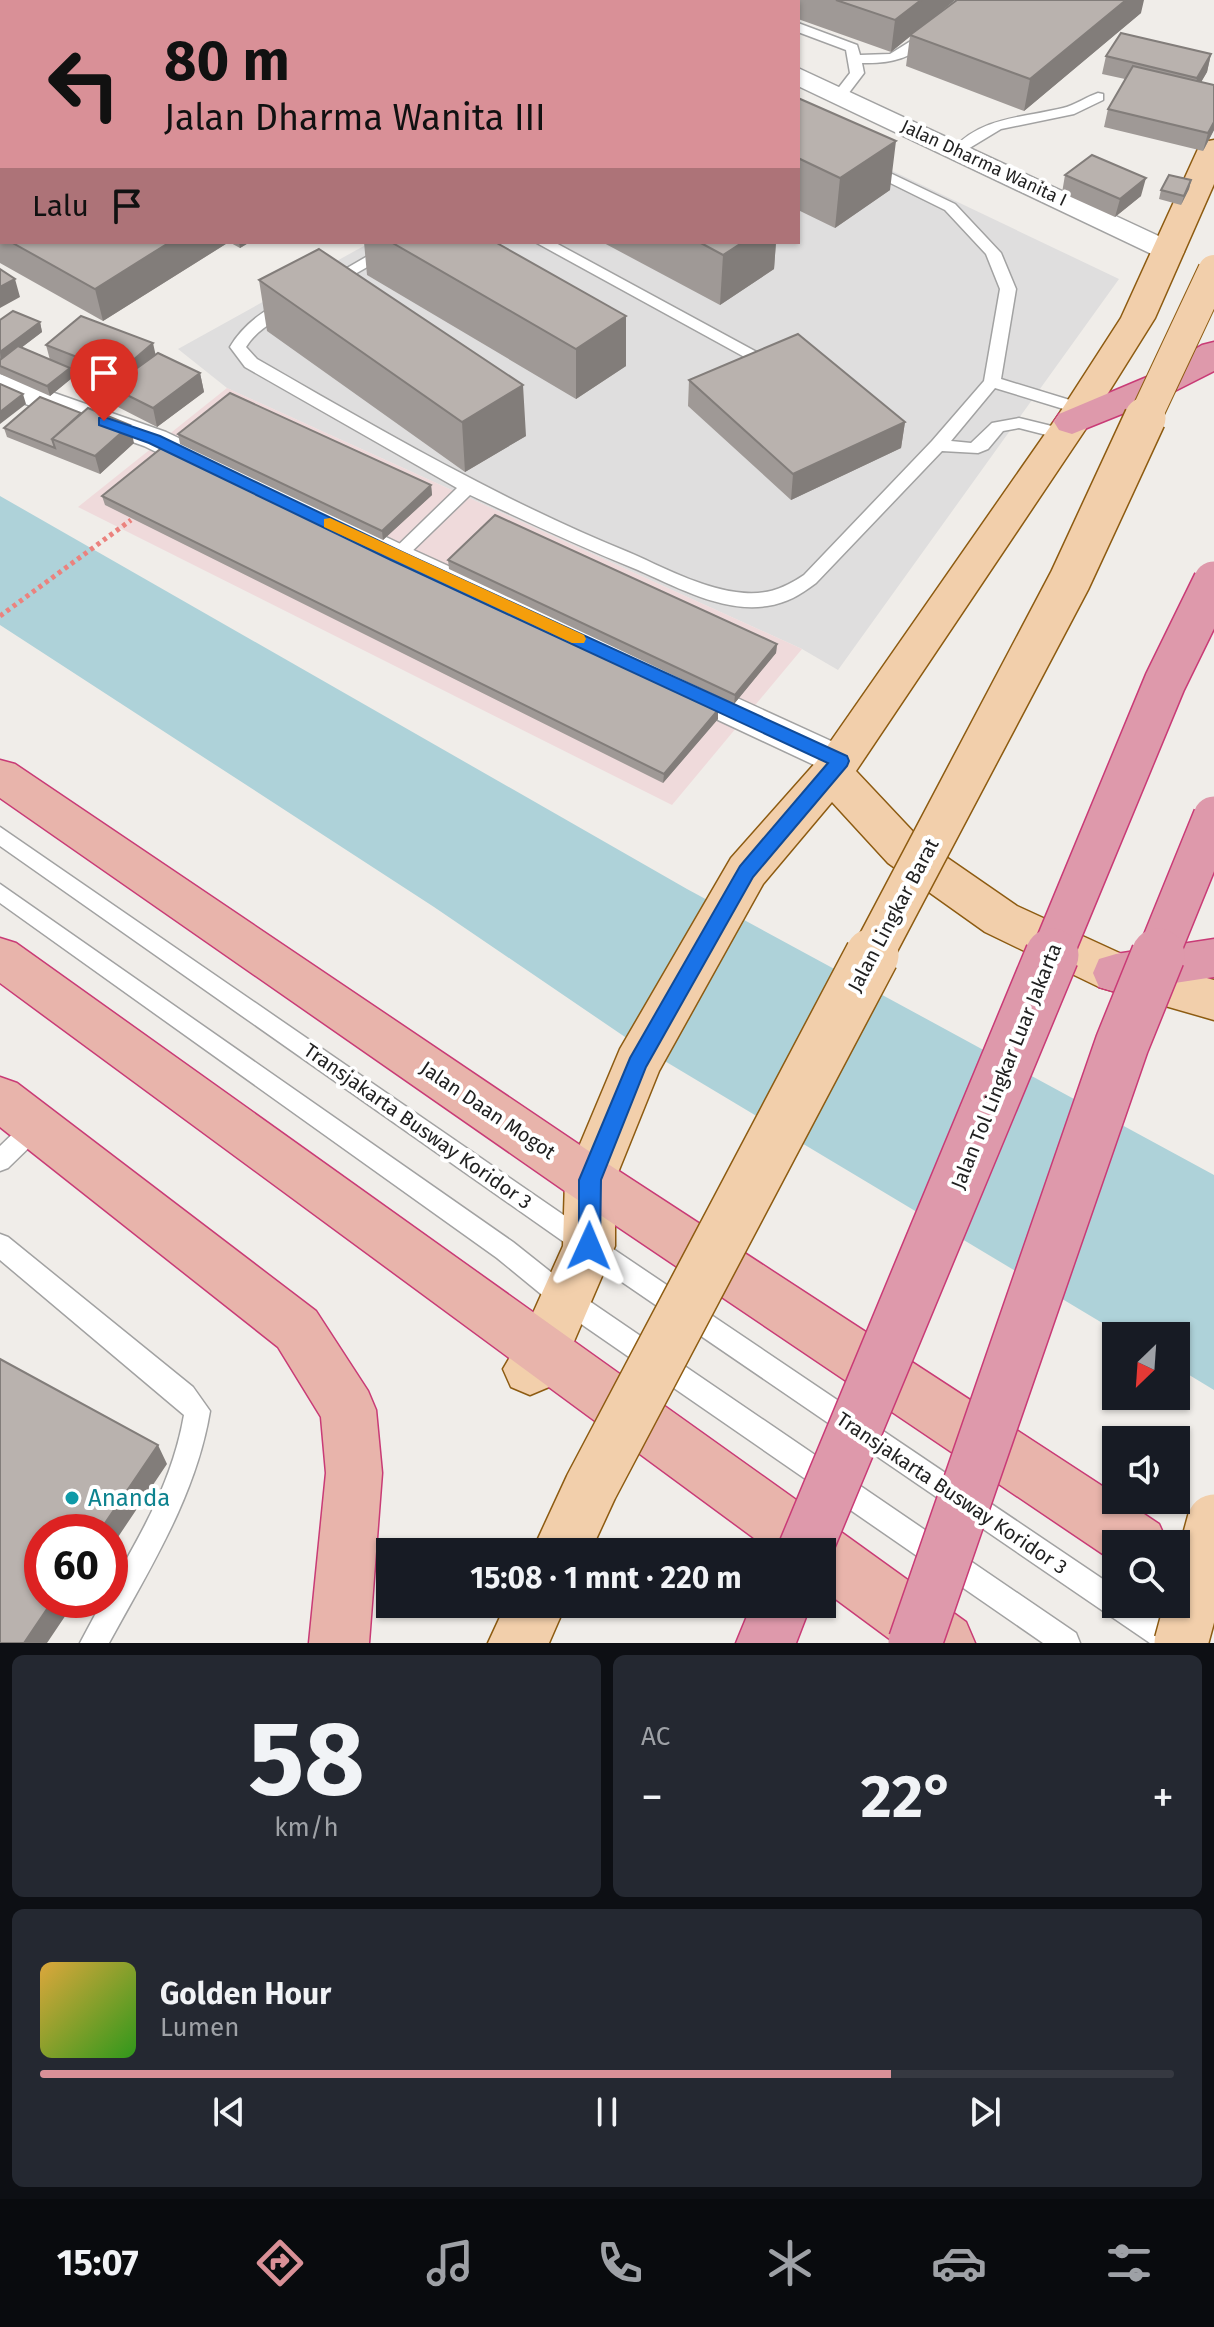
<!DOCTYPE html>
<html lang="id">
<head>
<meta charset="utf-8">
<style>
	:root { --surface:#171b24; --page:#242831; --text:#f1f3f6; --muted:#9ea1a6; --line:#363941; --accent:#d99097 }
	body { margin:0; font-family:"Fira Sans",sans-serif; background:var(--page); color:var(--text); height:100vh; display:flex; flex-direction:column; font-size:30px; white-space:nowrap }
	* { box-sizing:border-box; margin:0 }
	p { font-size:26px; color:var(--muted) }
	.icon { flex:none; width:44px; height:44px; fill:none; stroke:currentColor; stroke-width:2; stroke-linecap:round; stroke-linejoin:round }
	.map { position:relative; height:1643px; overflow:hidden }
	.drawer { display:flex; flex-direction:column; gap:12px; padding:12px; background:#0d0f14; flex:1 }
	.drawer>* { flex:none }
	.guide { position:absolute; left:0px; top:0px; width:800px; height:244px; box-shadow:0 2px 6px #0004; background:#d99097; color:#111; overflow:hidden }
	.needle { width:52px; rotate:205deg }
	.tools { position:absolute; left:1102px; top:1322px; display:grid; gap:16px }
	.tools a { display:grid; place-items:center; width:88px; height:88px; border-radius:0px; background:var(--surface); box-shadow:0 2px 6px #0004; font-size:40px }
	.speed { position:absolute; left:24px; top:1514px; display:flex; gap:16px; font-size:40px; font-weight:700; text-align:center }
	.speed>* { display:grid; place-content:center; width:104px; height:104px; border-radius:50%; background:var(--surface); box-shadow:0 2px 6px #0004; line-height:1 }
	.speed .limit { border:12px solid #d22; background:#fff; color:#111 }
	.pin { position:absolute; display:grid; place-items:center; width:68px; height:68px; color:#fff; margin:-82px -34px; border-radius:50% 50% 50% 0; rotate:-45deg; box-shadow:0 0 8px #0007 }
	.pin .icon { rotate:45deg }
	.me { position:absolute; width:88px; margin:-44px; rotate:1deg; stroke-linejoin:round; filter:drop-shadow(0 0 6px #0008) }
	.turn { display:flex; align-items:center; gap:28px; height:168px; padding:0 32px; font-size:36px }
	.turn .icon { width:104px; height:104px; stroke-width:2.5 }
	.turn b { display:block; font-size:56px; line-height:68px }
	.then { display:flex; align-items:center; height:76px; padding:0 32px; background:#0003; gap:16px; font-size:30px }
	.big { font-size:60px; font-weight:700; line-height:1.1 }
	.drawer .tile { flex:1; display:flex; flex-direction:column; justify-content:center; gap:12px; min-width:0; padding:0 28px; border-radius:12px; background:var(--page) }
	.drawer .dial { align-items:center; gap:0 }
	.dial b { font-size:104px; line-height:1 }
	.song { display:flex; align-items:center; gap:24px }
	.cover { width:96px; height:96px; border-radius:12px; background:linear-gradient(135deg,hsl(40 70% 55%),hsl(110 70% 35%)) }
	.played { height:8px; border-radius:4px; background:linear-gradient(90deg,var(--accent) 75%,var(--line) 75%) }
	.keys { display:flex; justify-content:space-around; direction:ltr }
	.heat { display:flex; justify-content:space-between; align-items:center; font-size:44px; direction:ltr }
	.drawer .tiles { flex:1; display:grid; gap:12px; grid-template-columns:1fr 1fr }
	.tile:last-child { grid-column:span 2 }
	.trip { position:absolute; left:376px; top:1538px; width:460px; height:80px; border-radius:0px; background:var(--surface); box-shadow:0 2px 6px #0004; font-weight:700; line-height:80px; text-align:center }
	.tab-bar { display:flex; height:128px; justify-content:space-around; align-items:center; background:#090b0e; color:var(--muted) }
	.tab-bar .icon { width:56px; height:56px }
	.tab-bar .selected { color:var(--accent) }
	.tab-bar b { font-size:36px; color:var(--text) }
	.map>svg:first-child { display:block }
	.residential { fill:#dfdede }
	.commercial { fill:#efdadb }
	.water { fill:#aed2d9 }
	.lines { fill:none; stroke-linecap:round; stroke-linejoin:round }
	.service-casing { stroke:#a2a2a2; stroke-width:3 }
	.minor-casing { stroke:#a2a2a2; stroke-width:3 }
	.primary-casing { stroke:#8d5b11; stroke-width:3 }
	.trunk-casing { stroke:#c93b76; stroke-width:3 }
	.motorway-casing { stroke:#c93b76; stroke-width:3 }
	.path { stroke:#eb827e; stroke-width:5; stroke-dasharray:4 4; stroke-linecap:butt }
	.service { fill:#fff; fill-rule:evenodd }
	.minor { fill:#fff; fill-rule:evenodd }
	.primary { fill:#f2cfab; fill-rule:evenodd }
	.trunk { fill:#e8b4ab; fill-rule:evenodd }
	.motorway { fill:#de99ab; fill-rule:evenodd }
	.primary-bridge-far2-casing { stroke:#8d5b11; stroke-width:34; stroke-linecap:butt }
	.primary-bridge-far1-casing { stroke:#8d5b11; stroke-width:44; stroke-linecap:butt }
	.primary-bridge-casing { stroke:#8d5b11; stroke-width:56; stroke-linecap:butt }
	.motorway-bridge-far1-casing { stroke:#c93b76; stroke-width:44; stroke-linecap:butt }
	.motorway-bridge-casing { stroke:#c93b76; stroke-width:56; stroke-linecap:butt }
	.primary-bridge-far2 { stroke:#f2cfab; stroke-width:32 }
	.primary-bridge-far1 { stroke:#f2cfab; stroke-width:41 }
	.primary-bridge { stroke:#f2cfab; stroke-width:53 }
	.motorway-bridge-far1 { stroke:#de99ab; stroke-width:41 }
	.motorway-bridge { stroke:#de99ab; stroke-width:53 }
	.wall { fill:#9f9996 }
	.shaded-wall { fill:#827d7a }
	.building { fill:#b9b2ae; stroke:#827d7a; stroke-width:2 }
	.route { fill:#1a73e8; stroke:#114b97; stroke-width:2 }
	.slow { fill:#f59e0b }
	.culture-dot { fill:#0f9aa8; stroke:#fff; stroke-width:3 }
	.labels { text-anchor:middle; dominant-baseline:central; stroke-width:8; stroke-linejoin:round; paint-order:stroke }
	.far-street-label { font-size:18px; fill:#212121; stroke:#fff }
	.street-label { font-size:20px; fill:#212121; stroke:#fff }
	.near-culture-label { font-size:24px; fill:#0d838f; stroke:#fff; text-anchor:start }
</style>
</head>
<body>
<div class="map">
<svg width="1214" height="1643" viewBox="0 0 1214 1643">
	<rect width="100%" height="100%" fill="#f0ede9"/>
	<path class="residential" d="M 798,126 L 1119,279 L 838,670 L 802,649 L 227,388 L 178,349 L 371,242 L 798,242 Z"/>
	<path class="commercial" d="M 227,388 L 802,649 L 672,805 L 78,507 Z"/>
	<path class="water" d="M 0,496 L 687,889 L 1214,1175 L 1214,1390 L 1176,1367 L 1176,1336 L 1124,1336 L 628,1039 L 434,907 L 0,625 Z"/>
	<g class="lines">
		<g class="service-casing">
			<path id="service" d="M 726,0 L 738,0 L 739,2 L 727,2 Z
				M 798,23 L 857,45 L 860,55 L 890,54 L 922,34 L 934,37 C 914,58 890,64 862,63 L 864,73 L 845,98 L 840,99 L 833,95 L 850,73 L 846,50 L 798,32 Z
				M 1098,93 L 1103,94 L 1103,100 L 1074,114 L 1001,129 L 958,155 L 951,151 C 980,117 1022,118 1063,108 C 1075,105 1086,97 1098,93 Z
				M 867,162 L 955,204 L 1001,253 L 1016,289 L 1001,379 L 1086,405 L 1088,409 L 1080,414 L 995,388 L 951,441 L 971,443 L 992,423 L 1019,418 L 1068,430 L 1070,434 L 1068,438 L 1062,439 L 1019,428 L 1003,431 L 988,449 L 978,453 L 942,451 L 816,583 C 800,595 787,603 767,606 C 723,613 677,587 638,570 C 581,547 526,521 470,495 L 403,560 L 391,560 L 388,556 L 391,552 L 457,488 L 245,367 L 230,347 C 241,328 270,300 294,304 L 294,310 C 276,320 257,329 246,347 L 257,359 C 379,429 498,499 628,552 C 663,567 699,587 736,592 C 763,596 782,590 804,575 L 932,441 L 984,381 L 1000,289 L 986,254 L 945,210 L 862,169 L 862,163 Z
				M 392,242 L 411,242 L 334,286 L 324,286 L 321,283 Z
				M 535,242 L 554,242 L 764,356 L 756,361 L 750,360 Z
				M 0,827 L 597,1238 L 1116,1588 L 1116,1604 L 1140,1604 L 1184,1633 L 1188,1643 L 1150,1643 L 581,1254 L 0,846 Z
				M 0,884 L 513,1242 L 576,1292 L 1076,1633 L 1080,1643 L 1043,1643 L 558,1308 L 497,1258 L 0,903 Z
				M 36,1116 L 44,1119 L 47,1126 L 44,1133 L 8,1168 L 0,1171 L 0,1146 L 28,1119 Z
				M 0,1234 L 8,1237 L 193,1387 L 210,1411 C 196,1496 150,1568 109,1643 L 80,1643 L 103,1600 L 110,1600 L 110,1588 C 142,1533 173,1479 184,1415 L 0,1260 Z"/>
		</g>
		<g class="minor-casing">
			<path id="minor" d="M 147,0 L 182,0 L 183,2 L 148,2 Z
				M 614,0 L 641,0 L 642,2 L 615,2 Z
				M 798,68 L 1180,246 L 1184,252 L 1180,258 L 1170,261 L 1160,258 L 798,86 Z
				M 0,374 L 166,432 L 409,548 L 853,751 L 859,761 L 853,771 L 840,775 L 827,771 L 385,564 L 144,446 L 0,395 Z"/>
		</g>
		<g class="primary-casing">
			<path id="primary" d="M 1214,140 L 1214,184 L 1155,318 L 1085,430 L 856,771 L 920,839 L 1017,906 L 1126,956 L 1214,980 L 1214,1020 L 1099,987 L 985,932 L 888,863 L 832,802 L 763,884 L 659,1071 L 615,1180 L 615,1246 L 563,1367 L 549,1387 L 530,1395 L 511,1387 L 503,1369 L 525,1331 L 563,1246 L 565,1180 L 620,1049 L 731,858 L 817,761 L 1059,414 L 1121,318 L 1198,149 L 1203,142 Z
				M 506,1604 L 566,1604 L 549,1643 L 488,1643 Z"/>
		</g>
		<g class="trunk-casing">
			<path id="trunk" d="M 0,760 L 15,764 L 608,1164 L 1116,1495 L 1116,1500 L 1123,1500 L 1159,1524 L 1168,1544 L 1116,1544 L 1116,1563 L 572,1196 L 0,798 Z
				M 0,938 L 16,943 L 841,1532 L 966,1622 L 975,1643 L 895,1643 L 822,1589 L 822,1552 L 773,1552 L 0,983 Z
				M 0,1077 L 17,1083 L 316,1311 L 368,1391 L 376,1410 L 382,1473 L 369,1643 L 309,1643 L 326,1473 L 321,1417 L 278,1347 L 0,1127 Z"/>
		</g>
		<g class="motorway-casing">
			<path id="motorway" d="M 1214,342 L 1214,371 L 1159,399 L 1072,434 L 1059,430 L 1054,422 L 1059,414 L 1154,374 L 1202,345 Z
				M 1214,939 L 1214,977 L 1116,992 L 1099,987 L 1093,973 L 1099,959 L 1116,954 Z
				M 752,1604 L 811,1604 L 796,1643 L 736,1643 Z"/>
		</g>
		<path class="path" d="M 0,616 L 131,520"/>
		<use href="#service" class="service"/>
		<use href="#minor" class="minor"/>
		<use href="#primary" class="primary"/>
		<use href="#trunk" class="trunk"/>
		<use href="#motorway" class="motorway"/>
		<g class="primary-bridge-far2-casing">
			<path id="primary-bridge-far2" d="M 1144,420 L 1214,271"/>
		</g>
		<g class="primary-bridge-far1-casing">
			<path id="primary-bridge-far1" d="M 871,957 L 1070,580 L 1145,418"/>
		</g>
		<g class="primary-bridge-casing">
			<path id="primary-bridge" d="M 561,1552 L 591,1487 L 872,955
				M 1181,1643 L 1214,1521"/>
		</g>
		<g class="motorway-bridge-far1-casing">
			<path id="motorway-bridge-far1" d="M 1051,957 L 1165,682 L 1214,582
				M 1157,957 L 1214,817"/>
		</g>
		<g class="motorway-bridge-casing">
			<path id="motorway-bridge" d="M 804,1552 L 1052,955
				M 915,1643 L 1122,1044 L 1158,955"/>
		</g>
		<use href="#primary-bridge-far2" class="primary-bridge-far2"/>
		<use href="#primary-bridge-far1" class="primary-bridge-far1"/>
		<use href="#primary-bridge" class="primary-bridge"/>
		<use href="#motorway-bridge-far1" class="motorway-bridge-far1"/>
		<use href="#motorway-bridge" class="motorway-bridge"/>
	</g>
	<path class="wall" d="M 0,0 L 2,2 L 2,242 L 250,242 L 240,248 L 229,242 L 103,321 L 0,263 Z
		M 745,0 L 955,0 L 929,21 L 1141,13 L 1024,111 L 906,66 L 910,36 L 891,52 L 798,19 L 798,2 L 751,2 Z
		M 1211,54 L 1207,72 L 1201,82 L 1214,130 L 1203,151 L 1104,127 L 1108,109 L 1125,79 L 1102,74 L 1106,56 Z
		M 798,98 L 890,190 L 835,228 L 798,210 Z
		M 1065,175 L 1141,196 L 1115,217 L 1062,193 Z
		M 1191,180 L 1189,189 L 1181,205 L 1159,199 L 1161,190 Z
		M 364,242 L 495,242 L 626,316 L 626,366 L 576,399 L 367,275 Z
		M 602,242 L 776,242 L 774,269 L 720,305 Z
		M 259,280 L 526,436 L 465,472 L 267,331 Z
		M 0,320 L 40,322 L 42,332 L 21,348 L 50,360 L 46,345 L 155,355 L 200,373 L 204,392 L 157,427 L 116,406 L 112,387 L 70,371 L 72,378 L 50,396 L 0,374 Z
		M 689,380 L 905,422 L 901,448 L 791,500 L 688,406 Z
		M 4,428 L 134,443 L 100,474 L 7,437 Z
		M 178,434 L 431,485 L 432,495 L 383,540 L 180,444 Z
		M 102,496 L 718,710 L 718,719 L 663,783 L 105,505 Z
		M 448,560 L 777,644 L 776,653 L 734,704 L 449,569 Z"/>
	<path class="shaded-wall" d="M 580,0 L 591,0 L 591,2 L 576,2 Z
		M 921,0 L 955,0 L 891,52 L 895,20 Z
		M 1126,0 L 1144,0 L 1141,13 L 1024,111 L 1030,79 Z
		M 1211,54 L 1207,72 L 1193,96 L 1197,78 Z
		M 1214,122 L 1214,130 L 1203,151 L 1208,133 Z
		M 896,141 L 890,190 L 835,228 L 840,178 Z
		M 1146,178 L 1141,196 L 1115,217 L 1120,199 Z
		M 1191,180 L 1189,189 L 1181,205 L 1184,196 Z
		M 170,242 L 229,242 L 103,321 L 95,289 Z
		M 239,242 L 250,242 L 240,248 Z
		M 743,242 L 776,242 L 774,269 L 720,305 L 723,255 Z
		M 15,279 L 20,297 L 0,308 L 0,287 Z
		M 626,316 L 626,366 L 576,399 L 576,349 Z
		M 40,322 L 42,332 L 1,363 L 0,352 Z
		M 153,343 L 157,361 L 122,391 L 118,373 Z
		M 70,368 L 72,378 L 50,396 L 47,386 Z
		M 200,373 L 204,392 L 157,427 L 153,408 Z
		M 523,385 L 526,436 L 465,472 L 462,422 Z
		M 23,394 L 26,404 L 0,424 L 0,412 Z
		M 905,422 L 901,448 L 791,500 L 793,474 Z
		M 130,425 L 134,443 L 100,474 L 95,456 Z
		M 431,485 L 432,495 L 383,540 L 382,531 Z
		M 777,644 L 776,653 L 734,704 L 735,695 Z
		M 718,710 L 718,719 L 663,783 L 664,774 Z
		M 158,1445 L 167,1464 L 110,1549 L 110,1532 L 99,1532 Z
		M 53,1600 L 76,1600 L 47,1643 L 24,1643 Z"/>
	<path class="building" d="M 0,0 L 148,0 L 153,2 L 2,2 L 2,80 L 0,79 Z
		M 183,0 L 580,0 L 576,2 L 179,2 Z
		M 836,0 L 921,0 L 895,20 Z
		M 957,0 L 1126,0 L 1030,79 L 910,35 Z
		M 1121,33 L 1211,54 L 1197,78 L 1106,56 Z
		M 1133,66 L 1214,85 L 1214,122 L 1208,133 L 1108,109 Z
		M 798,98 L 896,141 L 840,178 L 798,158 Z
		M 0,100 L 2,101 L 2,237 L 0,236 Z
		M 1092,155 L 1146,178 L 1120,199 L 1065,175 Z
		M 1169,175 L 1191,180 L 1184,196 L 1161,190 Z
		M 11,242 L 170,242 L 95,289 Z
		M 391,242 L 495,242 L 626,316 L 576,349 Z
		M 699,242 L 743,242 L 723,255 Z
		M 319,249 L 523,385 L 462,422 L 259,280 Z
		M 0,269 L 15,279 L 0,287 Z
		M 13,311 L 40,322 L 0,352 L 0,320 Z
		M 81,316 L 153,343 L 118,373 L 46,345 Z
		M 798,334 L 905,422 L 793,474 L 689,380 Z
		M 18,346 L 70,368 L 47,386 L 0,366 L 0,360 Z
		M 158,353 L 200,373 L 153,408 L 111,387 Z
		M 0,384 L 23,394 L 0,412 Z
		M 230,393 L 431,485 L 382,531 L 178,434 Z
		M 40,397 L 81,413 L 52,439 L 55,448 L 4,428 Z
		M 88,408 L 130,425 L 95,456 L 52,439 Z
		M 164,446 L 718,710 L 664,774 L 102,496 Z
		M 495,515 L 777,644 L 735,695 L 448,560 Z
		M 0,1359 L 158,1445 L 99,1532 L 42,1532 L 42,1600 L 53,1600 L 24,1643 L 0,1643 Z"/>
	<path class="route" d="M 104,417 L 160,436 L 402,552 L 847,756 L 849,761 L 847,766 L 753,877 L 646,1067 L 601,1180 L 600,1246 L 597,1253 L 589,1256 L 582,1253 L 579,1246 L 579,1180 L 630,1058 L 740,866 L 828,763 L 391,560 L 149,443 L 99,425 L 99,418 Z"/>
	<path class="slow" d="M 330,518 L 584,635 L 586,639 L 584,643 L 572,643 L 324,527 L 324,519 Z"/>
	<circle class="culture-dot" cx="72" cy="1498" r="8"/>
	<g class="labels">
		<g class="far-street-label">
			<text transform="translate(984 163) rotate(25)">Jalan Dharma Wanita I</text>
		</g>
		<g class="street-label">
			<text transform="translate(893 915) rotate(-62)">Jalan Lingkar Barat</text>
			<text transform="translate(1006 1066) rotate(-68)">Jalan Tol Lingkar Luar Jakarta</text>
			<text transform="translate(488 1110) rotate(34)">Jalan Daan Mogot</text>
			<text transform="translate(418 1126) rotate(35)">Transjakarta Busway Koridor 3</text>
			<text transform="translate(952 1493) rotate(34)">Transjakarta Busway Koridor 3</text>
		</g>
		<g class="near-culture-label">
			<text x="88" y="1498">Ananda</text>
		</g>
	</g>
</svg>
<div class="tools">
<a><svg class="needle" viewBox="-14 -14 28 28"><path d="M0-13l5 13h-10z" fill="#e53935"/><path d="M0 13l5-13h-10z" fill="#9ea1a6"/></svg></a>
<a><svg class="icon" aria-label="sound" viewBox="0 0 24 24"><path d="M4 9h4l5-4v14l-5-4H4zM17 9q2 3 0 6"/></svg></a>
<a><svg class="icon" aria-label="search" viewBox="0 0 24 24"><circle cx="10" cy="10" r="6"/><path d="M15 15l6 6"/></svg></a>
</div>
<div class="speed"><div class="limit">60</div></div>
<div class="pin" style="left:104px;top:421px;background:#d93025"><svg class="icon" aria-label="arrive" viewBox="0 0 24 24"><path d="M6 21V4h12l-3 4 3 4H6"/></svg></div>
<svg class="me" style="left:589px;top:1246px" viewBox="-20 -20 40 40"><path d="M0-17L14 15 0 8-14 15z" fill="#1a73e8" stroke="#fff" stroke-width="4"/></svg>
<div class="trip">15:08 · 1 mnt · 220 m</div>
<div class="guide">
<div class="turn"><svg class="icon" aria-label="left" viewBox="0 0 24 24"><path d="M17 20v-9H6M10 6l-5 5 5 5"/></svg><div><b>80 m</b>Jalan Dharma Wanita III</div></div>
<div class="then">Lalu<svg class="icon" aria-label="arrive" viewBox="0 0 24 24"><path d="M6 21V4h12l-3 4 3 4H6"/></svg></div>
</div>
</div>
<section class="drawer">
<div class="tiles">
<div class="tile dial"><b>58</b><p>km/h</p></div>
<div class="tile"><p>AC</p>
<div class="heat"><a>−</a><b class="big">22°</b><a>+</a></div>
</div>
<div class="tile">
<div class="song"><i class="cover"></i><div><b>Golden Hour</b><p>Lumen</p></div></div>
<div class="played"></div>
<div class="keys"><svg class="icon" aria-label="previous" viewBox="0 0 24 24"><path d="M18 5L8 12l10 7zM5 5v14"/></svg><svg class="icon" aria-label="pause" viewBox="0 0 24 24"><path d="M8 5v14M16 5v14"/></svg><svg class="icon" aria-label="next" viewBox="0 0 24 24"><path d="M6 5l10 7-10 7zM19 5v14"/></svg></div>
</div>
</div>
</section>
<nav class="tab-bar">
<b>15:07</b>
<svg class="icon selected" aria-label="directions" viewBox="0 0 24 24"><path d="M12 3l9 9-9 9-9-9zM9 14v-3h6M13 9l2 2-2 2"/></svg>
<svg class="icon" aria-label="music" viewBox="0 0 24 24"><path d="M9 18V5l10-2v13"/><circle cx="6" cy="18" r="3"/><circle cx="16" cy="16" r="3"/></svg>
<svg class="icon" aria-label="phone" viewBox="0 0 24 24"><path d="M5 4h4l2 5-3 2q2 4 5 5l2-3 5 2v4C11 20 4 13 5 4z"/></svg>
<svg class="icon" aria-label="climate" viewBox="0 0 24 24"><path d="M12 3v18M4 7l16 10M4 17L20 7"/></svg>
<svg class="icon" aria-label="car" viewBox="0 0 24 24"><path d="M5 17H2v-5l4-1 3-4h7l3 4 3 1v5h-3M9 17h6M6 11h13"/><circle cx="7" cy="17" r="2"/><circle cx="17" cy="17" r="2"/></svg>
<svg class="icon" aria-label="filters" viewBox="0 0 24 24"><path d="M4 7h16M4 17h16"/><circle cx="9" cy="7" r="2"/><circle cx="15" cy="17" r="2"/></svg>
</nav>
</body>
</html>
